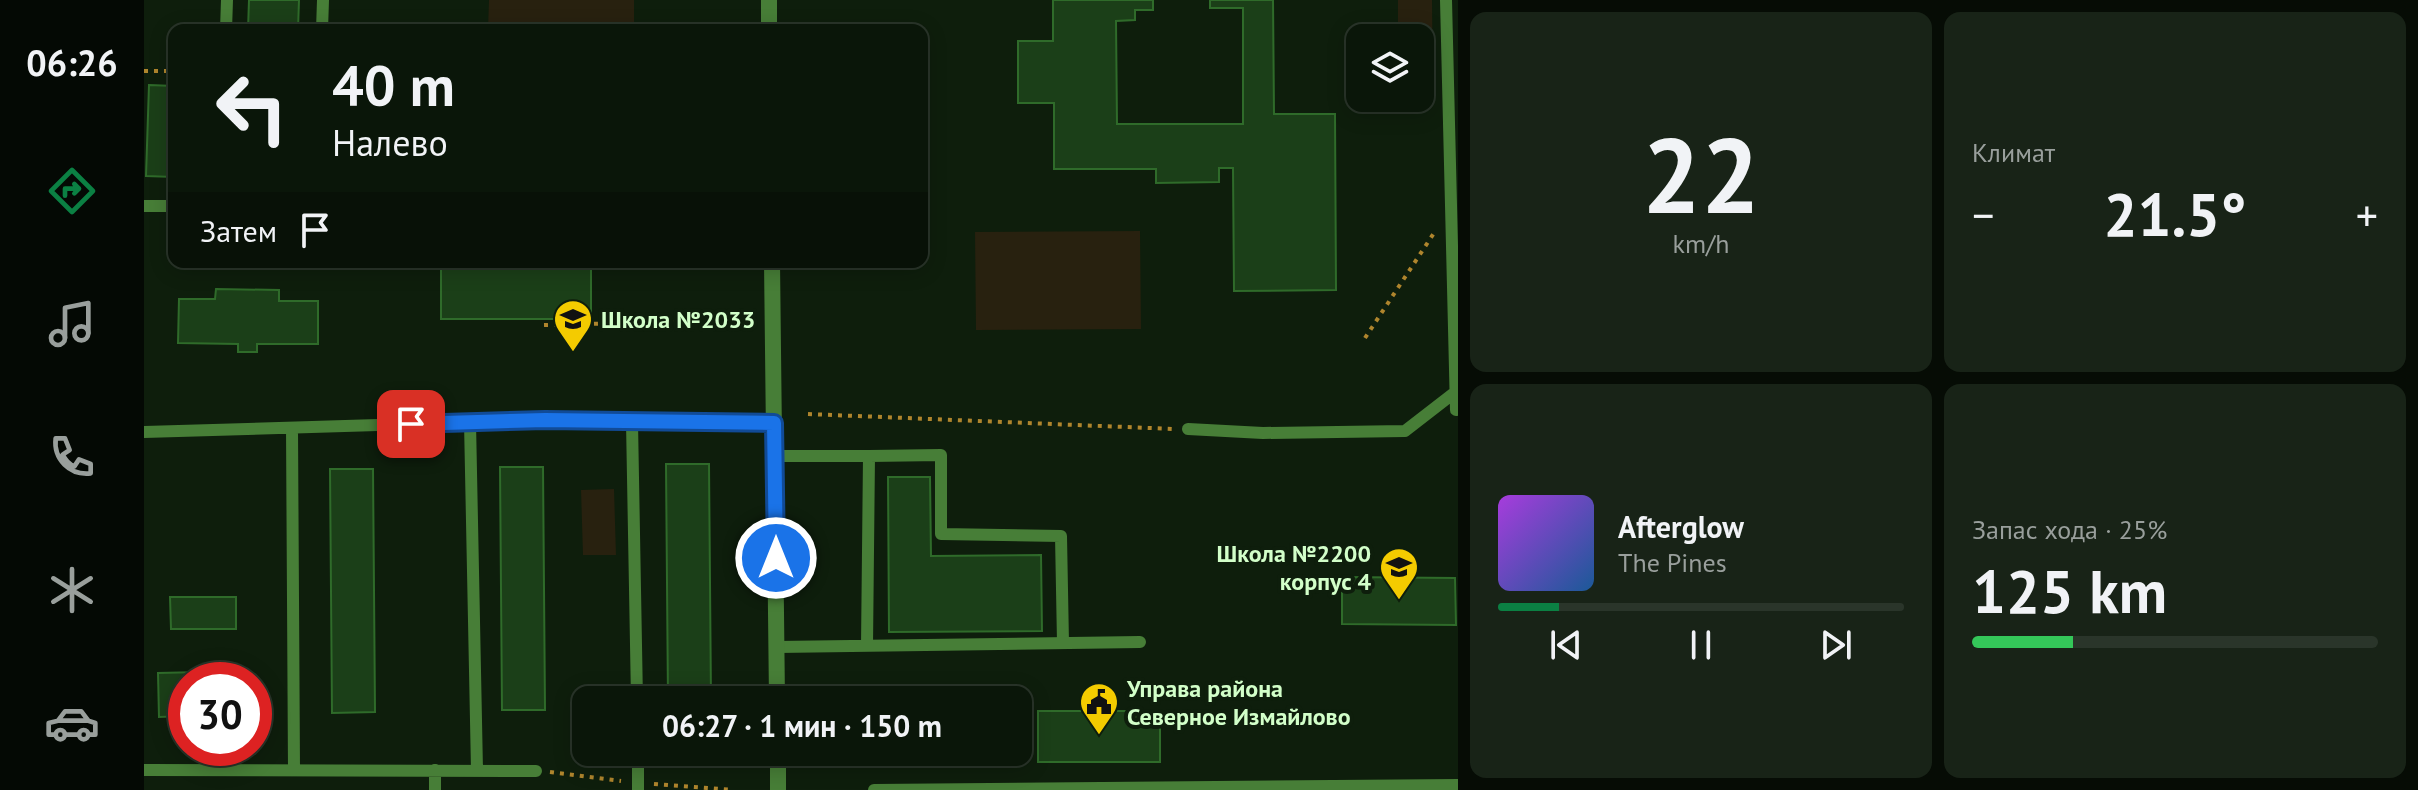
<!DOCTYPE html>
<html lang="ru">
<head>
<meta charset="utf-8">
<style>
	:root { --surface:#0a1609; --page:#182317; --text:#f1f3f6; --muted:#999f9c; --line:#2a352a; --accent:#0b8043 }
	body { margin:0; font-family:"PT Sans",sans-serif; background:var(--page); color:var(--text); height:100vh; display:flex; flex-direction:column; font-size:30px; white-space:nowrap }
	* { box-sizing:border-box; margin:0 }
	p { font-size:26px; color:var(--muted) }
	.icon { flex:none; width:44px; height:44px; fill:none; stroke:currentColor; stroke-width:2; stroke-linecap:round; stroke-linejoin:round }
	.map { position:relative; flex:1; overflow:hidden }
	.drawer { display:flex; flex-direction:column; gap:12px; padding:12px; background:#060c05; width:960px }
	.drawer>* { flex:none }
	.banner { position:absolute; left:24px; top:24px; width:760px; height:244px; border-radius:16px; box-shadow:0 4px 20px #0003,0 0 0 2px var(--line); background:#0a1609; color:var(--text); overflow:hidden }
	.tools { position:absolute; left:1202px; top:24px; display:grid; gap:16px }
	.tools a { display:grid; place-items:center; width:88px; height:88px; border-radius:16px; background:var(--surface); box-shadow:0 4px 20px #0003,0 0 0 2px var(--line); font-size:40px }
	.speed { position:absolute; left:24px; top:662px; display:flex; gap:16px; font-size:40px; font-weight:700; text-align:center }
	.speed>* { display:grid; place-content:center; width:104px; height:104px; border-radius:50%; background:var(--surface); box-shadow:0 4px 20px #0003,0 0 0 2px var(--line); line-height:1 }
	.speed .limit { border:12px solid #d22; background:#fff; color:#111 }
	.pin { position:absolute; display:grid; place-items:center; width:68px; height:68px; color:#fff; margin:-34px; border-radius:16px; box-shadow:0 4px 12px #0006 }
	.me { position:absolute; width:88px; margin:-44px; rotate:0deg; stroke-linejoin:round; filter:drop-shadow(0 0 6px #0008) }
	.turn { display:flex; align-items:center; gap:28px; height:168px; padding:0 32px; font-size:36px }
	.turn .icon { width:104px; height:104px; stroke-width:2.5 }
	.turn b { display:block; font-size:56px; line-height:68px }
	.then { display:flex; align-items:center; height:76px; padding:0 32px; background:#0003; gap:16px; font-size:30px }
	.big { font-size:60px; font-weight:800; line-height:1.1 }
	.drawer .tile { flex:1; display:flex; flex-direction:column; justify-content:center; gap:12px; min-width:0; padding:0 28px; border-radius:16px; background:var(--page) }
	.drawer .dial { align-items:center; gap:0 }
	.dial b { font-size:104px; line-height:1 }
	.song { display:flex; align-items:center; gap:24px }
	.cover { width:96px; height:96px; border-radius:12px; background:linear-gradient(135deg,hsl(280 70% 55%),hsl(210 70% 35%)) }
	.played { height:8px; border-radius:4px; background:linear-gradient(90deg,var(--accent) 15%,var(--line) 15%) }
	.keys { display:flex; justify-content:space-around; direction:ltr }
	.heat { display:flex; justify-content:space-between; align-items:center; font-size:44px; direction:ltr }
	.charge { height:12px; border-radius:6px; background:linear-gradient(90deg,#34c759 25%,var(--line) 0) }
	.drawer .tiles { flex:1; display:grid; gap:12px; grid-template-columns:repeat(2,1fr) }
	.trip { position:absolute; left:428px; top:686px; width:460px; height:80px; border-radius:16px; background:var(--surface); box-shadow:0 4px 20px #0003,0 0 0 2px var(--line); font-weight:800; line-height:80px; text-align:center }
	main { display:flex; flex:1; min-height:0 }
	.dock { display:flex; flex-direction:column; width:144px; justify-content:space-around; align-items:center; background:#040904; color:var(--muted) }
	.dock .icon { width:56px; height:56px }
	.dock .active { color:var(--accent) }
	.dock b { font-size:36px; color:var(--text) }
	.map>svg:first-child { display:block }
	.park { fill:#28210f }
	.building { fill:#1b3f18; stroke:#2f6b2a; stroke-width:2 }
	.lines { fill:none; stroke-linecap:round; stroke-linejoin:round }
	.path { stroke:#af852d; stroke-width:4; stroke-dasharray:4 6; stroke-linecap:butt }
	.lane { stroke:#477e37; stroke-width:12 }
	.street { stroke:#477e37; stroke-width:16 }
	.route-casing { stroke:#114b97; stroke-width:20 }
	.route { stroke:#1a73e8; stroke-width:14 }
	.labels { text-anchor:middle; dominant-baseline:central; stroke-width:8; stroke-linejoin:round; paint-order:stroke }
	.poi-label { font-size:24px; font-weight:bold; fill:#d2ffc9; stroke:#0e1e0c; text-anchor:start }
</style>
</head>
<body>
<main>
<nav class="dock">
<b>06:26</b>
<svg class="icon active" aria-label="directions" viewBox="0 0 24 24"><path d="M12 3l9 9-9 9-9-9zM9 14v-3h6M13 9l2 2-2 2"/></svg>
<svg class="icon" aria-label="music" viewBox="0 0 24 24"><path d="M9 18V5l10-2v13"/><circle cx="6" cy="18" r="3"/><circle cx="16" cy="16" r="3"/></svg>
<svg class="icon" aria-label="phone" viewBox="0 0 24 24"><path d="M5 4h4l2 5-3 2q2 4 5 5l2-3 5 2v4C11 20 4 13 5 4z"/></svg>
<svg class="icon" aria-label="climate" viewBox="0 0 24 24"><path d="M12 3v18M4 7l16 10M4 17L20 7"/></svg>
<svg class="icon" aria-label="car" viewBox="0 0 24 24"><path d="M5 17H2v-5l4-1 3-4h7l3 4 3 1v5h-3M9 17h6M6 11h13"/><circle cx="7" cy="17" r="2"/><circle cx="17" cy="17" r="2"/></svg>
</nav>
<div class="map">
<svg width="1314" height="790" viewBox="0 0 1314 790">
	<rect width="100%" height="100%" fill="#0e1e0c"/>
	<path class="park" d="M 345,0 L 490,0 L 490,30 L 344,30 Z
		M 1254,0 L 1288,0 L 1289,97 L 1276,97 L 1276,38 L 1254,38 Z
		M 996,231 L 997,329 L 832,330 L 831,232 Z
		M 470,489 L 472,555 L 439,555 L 437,490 Z"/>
	<path class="building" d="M 105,0 L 155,0 L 154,30 L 104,30 Z
		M 909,0 L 1009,0 L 1009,10 L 991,10 L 991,20 L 972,21 L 973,124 L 1099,124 L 1099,8 L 1066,8 L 1066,0 L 1129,0 L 1130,114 L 1191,114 L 1192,290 L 1090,291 L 1089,168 L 1075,168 L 1075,182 L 1012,183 L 1012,169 L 910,169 L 910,103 L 874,103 L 874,41 L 909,41 Z
		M 5,85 L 30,86 L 30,177 L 2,176 Z
		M 297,262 L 447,262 L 447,319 L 297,319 Z
		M 72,289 L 135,290 L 135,301 L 174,301 L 174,344 L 113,344 L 113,352 L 94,352 L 94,344 L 34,343 L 35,299 L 71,299 Z
		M 522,464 L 565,464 L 567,700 L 524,700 Z
		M 356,467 L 399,467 L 401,710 L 358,710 Z
		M 186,469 L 229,469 L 231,712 L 188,713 Z
		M 744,477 L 786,477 L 787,556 L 897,555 L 898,631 L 745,632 Z
		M 1198,577 L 1311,578 L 1312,625 L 1198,624 Z
		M 26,597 L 92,597 L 92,629 L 27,629 Z
		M 102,671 L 102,680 L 42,680 L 42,716 L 15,717 L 14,673 Z
		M 894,711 L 1016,711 L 1016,762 L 894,762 Z"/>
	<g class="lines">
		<path class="path" d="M 0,71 L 26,71
			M 400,325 L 600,320
			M 1221,338 L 1290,233
			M 664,414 L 1030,429
			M 406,772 L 477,781
			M 510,784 L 589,790"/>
		<path class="lane" d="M 1302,0 L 1312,410
			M 82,30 L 83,0
			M 178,30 L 179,0
			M 0,206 L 30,206
			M 326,422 L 333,770
			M 488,422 L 493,700
			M 148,428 L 150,770
			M 1044,429 L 1119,433 L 1261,431 L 1314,390
			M 0,432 L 401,420 L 630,423
			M 630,456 L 725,456
			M 723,646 L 725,456 L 797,455 L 797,534 L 917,536 L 919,643
			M 633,647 L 996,642
			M 494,752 L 494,790
			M 634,753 L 748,752
			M 0,770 L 392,771
			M 291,770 L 291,790
			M 730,790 L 1314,785"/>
		<path class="street" d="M 625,0 L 625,30
			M 628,262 L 633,700
			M 634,752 L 634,790"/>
	</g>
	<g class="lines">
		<g class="route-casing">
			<path id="route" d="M 267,424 L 401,420 L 630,423 L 632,558"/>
		</g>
		<use href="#route" class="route"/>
	</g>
	<defs>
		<g id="school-pin" transform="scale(2)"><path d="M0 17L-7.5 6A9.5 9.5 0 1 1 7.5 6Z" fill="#f4cb00" stroke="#0e1e0c"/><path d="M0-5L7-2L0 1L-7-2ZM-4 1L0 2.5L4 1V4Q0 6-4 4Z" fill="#111"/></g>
		<g id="civic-pin" transform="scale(2)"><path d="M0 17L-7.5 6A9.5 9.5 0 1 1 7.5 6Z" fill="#f4cb00" stroke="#0e1e0c"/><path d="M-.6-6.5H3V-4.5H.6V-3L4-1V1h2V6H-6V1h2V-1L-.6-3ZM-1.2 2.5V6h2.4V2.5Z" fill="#111"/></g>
	</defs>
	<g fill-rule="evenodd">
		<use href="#school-pin" x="429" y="319"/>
		<use href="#school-pin" x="1255" y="567"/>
		<use href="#civic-pin" x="955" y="702"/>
	</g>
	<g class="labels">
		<g class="poi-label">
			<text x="457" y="319">Школа №2033</text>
			<text x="1227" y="553" text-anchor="end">Школа №2200<tspan x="1227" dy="28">корпус 4</tspan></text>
			<text x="983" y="688">Управа района<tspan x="983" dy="28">Северное Измайлово</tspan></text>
		</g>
	</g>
</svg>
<div class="tools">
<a><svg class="icon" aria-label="layers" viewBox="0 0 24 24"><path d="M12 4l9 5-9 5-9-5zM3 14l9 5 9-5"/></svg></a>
</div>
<div class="speed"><div class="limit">30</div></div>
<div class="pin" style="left:267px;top:424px;background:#d93025"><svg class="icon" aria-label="arrive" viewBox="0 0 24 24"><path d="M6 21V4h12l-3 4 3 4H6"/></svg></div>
<svg class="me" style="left:632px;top:558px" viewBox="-20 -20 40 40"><circle r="17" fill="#1a73e8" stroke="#fff" stroke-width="3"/><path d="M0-11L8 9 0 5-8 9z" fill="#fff"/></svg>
<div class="trip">06:27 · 1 мин · 150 m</div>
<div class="banner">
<div class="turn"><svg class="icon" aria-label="left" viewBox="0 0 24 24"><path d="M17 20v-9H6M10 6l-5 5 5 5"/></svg><div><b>40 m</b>Налево</div></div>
<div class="then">Затем<svg class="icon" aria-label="arrive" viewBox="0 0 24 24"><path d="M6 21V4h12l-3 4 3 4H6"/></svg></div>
</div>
</div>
<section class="drawer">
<div class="tiles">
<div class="tile dial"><b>22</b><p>km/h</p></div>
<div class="tile"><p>Климат</p>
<div class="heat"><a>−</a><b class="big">21.5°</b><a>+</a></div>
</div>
<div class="tile">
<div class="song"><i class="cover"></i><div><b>Afterglow</b><p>The Pines</p></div></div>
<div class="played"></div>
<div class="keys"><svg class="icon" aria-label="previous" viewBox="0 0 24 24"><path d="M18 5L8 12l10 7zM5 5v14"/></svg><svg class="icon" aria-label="pause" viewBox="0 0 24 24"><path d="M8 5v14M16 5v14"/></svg><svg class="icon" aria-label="next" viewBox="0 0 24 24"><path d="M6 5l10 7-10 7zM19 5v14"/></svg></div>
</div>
<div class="tile"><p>Запас хода · 25%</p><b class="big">125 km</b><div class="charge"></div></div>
</div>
</section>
</main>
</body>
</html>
